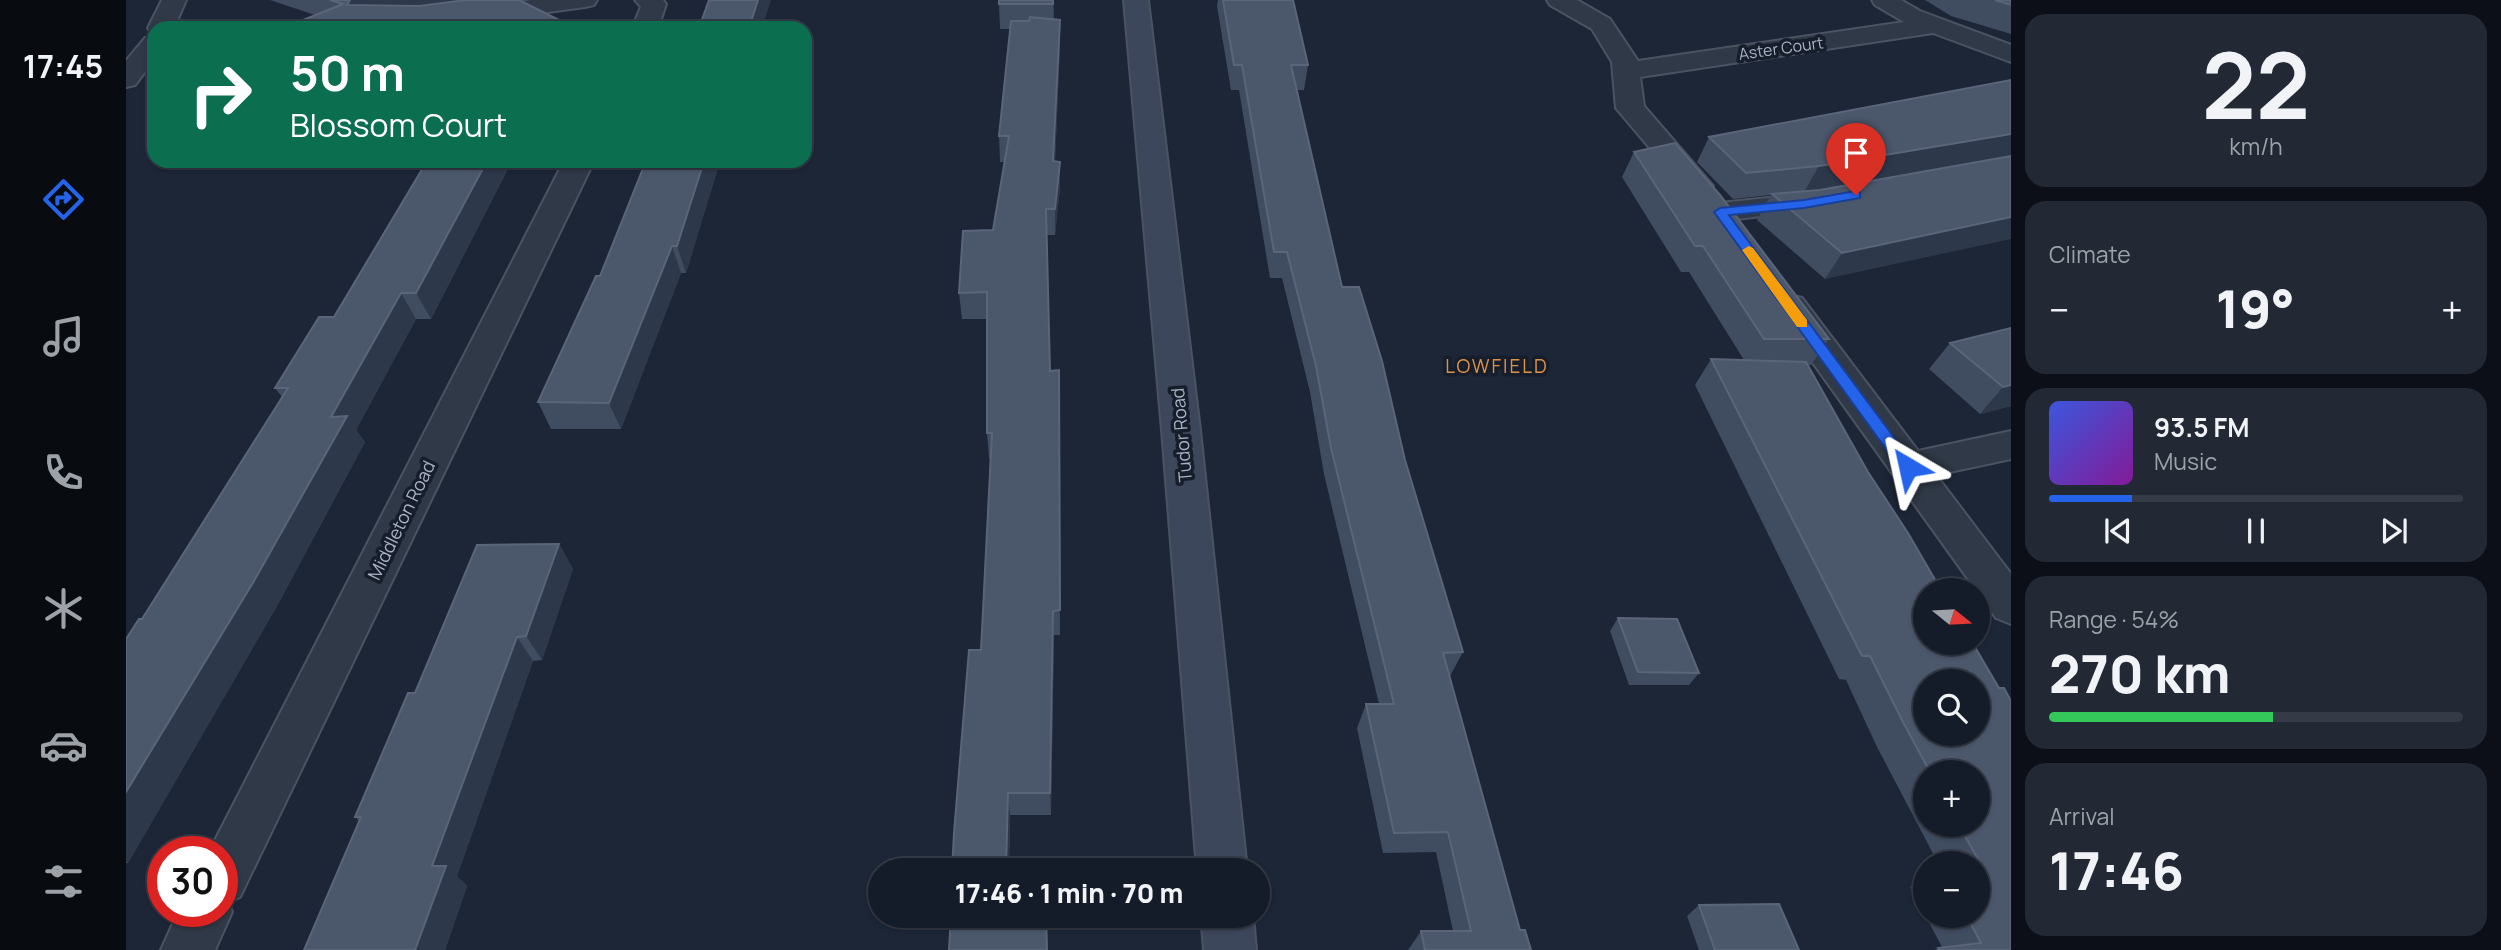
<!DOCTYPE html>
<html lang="en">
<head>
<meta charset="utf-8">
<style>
	:root { --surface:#151c29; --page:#222935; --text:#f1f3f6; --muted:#9da1a8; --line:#343a46; --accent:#2563eb }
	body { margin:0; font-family:Manrope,sans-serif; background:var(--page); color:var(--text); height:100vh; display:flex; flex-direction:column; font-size:26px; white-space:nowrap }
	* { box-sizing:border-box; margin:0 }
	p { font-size:23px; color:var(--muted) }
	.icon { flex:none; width:38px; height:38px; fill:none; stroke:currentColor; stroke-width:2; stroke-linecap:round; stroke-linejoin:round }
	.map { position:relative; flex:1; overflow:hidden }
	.panel { display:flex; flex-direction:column; gap:14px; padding:14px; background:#0c0f17; width:490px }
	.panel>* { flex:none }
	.hud { position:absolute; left:21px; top:21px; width:665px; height:147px; border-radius:21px; box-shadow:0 2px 5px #0004,0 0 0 2px var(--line); background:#0b6e4f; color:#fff; overflow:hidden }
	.needle { width:46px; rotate:108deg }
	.buttons { position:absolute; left:1787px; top:578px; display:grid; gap:14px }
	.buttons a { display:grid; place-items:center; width:77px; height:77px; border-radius:50%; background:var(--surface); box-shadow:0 2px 5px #0004,0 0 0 2px var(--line); font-size:35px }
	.speed { position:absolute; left:21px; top:836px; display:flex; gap:14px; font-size:35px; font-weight:700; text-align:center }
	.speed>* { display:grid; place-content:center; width:91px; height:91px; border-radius:50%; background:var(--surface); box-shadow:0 2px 5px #0004,0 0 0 2px var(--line); line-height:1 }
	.speed .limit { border:10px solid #d22; background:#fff; color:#111 }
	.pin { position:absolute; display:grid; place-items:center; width:60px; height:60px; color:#fff; margin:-72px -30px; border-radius:50% 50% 50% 0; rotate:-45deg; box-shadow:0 0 7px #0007 }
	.pin .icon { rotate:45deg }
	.me { position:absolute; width:77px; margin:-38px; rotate:324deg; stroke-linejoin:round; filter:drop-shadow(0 0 5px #0008) }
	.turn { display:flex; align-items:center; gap:24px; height:147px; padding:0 28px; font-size:32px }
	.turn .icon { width:91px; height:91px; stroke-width:2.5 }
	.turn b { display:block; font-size:49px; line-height:60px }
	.big { font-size:52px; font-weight:800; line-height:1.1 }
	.panel .card { flex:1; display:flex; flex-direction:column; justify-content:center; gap:10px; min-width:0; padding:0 24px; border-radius:21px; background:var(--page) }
	.panel .dial { align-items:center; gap:0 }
	.dial b { font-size:91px; line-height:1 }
	.song { display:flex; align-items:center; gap:21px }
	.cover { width:84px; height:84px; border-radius:10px; background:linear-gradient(135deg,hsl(230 70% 55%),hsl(290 70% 35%)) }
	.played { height:7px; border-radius:4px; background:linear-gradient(90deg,var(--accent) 20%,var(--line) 20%) }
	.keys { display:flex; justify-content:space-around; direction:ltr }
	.heat { display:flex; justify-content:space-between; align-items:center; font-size:38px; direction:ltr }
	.charge { height:10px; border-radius:5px; background:linear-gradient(90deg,#34c759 54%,var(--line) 0) }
	.trip { position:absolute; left:742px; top:858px; width:402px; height:70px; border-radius:35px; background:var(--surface); box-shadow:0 2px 5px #0004,0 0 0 2px var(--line); font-weight:800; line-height:70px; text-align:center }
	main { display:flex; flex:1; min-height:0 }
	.dock { display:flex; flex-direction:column; width:126px; justify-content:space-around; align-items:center; background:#080b10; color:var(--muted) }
	.dock .icon { width:49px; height:49px }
	.dock .active { color:var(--accent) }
	.dock b { font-size:32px; color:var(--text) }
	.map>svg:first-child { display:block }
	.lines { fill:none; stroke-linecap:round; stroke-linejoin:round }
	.street-casing { stroke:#4b5362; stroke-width:4 }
	.secondary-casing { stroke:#4b5362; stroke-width:4 }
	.street { fill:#303947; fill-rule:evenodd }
	.secondary { fill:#3d475b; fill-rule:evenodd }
	.wall { fill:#404c60; fill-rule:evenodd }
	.shaded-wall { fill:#2d384b }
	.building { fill:#4b576b; stroke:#5a6579; stroke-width:2; fill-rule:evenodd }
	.route { fill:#2563eb; stroke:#184099; stroke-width:2 }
	.slow { fill:#f59e0b }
	.labels { text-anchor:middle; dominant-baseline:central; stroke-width:7; stroke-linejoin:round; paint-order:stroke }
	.far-street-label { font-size:16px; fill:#a9b3c5; stroke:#161e2b }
	.street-label { font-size:18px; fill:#a9b3c5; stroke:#161e2b }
	.neighbourhood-label { font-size:19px; letter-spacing:2px; fill:#dd914b; stroke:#161e2b }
</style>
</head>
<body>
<main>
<nav class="dock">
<b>17:45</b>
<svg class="icon active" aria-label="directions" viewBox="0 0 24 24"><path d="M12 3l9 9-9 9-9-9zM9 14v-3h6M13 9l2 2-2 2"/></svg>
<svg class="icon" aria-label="music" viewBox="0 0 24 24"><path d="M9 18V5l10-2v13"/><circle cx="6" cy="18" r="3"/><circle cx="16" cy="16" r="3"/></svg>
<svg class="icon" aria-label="phone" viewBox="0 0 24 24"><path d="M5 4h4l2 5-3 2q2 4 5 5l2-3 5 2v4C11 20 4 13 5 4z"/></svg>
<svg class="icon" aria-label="climate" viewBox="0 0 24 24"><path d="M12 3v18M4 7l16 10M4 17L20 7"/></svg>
<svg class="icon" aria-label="car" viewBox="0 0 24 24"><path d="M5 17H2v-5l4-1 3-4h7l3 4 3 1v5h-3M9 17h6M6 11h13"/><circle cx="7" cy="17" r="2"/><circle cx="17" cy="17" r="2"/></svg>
<svg class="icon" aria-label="filters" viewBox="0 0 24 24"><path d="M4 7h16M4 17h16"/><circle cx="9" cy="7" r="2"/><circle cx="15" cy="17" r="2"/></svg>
</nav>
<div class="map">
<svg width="1885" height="950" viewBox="0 0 1885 950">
	<rect width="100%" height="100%" fill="#1c2637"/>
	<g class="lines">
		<g class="street-casing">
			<path id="street" d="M 36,0 L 60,0 L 48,28 L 28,28 L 26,33 L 22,28 Z
				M 405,0 L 471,0 L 468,5 L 459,7 L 357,21 L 348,19 L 345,14 L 348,9 Z
				M 509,0 L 537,0 L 540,4 L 532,28 L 506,28 L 515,7 Z
				M 1421,0 L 1451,0 L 1484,19 L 1512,61 L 1778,22 L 1749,5 L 1746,0 L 1775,0 L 1794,11 L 1885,45 L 1885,62 L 1807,33 L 1514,77 L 1518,106 L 1587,186 L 1583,192 L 1572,195 L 1561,192 L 1490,108 L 1486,62 L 1466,29 L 1424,5 Z
				M 28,35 L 28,60 L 9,85 L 0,87 L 0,61 L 19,38 Z
				M 438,161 L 468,161 L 114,897 L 102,902 L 106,912 L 89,950 L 35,950 L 52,912 L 96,912 L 96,852 L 83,852 Z
				M 1690,193 L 1701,196 L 1705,202 L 1701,208 L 1594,221 L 1583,219 L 1579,212 L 1583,205 L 1594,203 Z
				M 1664,295 L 1676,298 L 1792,451 L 1885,431 L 1885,459 L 1810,475 L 1885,574 L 1885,624 L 1870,618 L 1652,314 L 1647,306 L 1652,298 Z"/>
		</g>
		<g class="secondary-casing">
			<path id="secondary" d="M 998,0 L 1022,0 L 1074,430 L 1121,870 L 1071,870 L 1036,430 Z
				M 1075,915 L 1127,915 L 1130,950 L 1078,950 Z"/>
		</g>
		<use href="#street" class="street"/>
		<use href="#secondary" class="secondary"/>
	</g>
	<path class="wall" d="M 144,0 L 393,0 L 439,23 L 441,28 L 157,28 L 189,15 Z
		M 928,0 L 928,20 L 934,45 L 929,161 L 934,162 L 934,187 L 929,235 L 921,235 L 924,371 L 933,370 L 934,635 L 928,635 L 925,815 L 884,815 L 883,870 L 826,870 L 855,650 L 864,459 L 863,459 L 861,433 L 861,319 L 836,319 L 833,293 L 867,230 L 879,162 L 874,162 L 873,136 L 884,29 L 874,29 L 873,4 Z
		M 1092,0 L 1167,0 L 1182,65 L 1178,90 L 1171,90 L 1216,287 L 1279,460 L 1337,652 L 1324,676 L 1394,930 L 1405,950 L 1282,950 L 1295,931 L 1327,931 L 1310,852 L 1257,853 L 1231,728 L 1240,704 L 1253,704 L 1198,474 L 1184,392 L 1156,278 L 1144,278 L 1113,90 L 1105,90 L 1091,6 Z
		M 1799,0 L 1885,0 L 1885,34 L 1825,16 Z
		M 1885,80 L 1699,279 L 1631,220 L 1645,195 L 1607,199 L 1571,162 L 1583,137 Z
		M 1549,143 L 1594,195 L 1703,339 L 1685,365 L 1682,365 L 1742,472 L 1782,533 L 1815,590 L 1799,590 L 1799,642 L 1846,642 L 1873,688 L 1878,688 L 1885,701 L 1885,950 L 1808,950 L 1816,947 L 1799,915 L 1852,915 L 1852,863 L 1812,863 L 1751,747 L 1720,680 L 1713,679 L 1569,385 L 1585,359 L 1618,360 L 1563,272 L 1555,272 L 1496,177 L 1508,152 ZM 1799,681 L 1852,681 L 1852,733 L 1799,733 ZM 1799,772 L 1852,772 L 1852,824 L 1799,824 Z
		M 301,161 L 386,161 L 305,319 L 290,319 L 230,430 L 239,442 L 151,606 L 2,863 L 0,863 L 0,639 L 16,619 L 156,397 L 149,388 L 208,317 Z
		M 594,161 L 560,273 L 555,273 L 495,429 L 425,429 L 412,402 L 474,276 Z
		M 1885,328 L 1885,406 L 1854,414 L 1803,369 L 1824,343 Z
		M 433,544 L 447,569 L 416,660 L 407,661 L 331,876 L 341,886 L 319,950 L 178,950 L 233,821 L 229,817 Z
		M 1492,618 L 1573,673 L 1563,685 L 1503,685 L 1484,631 Z
		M 1799,877 L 1799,915 L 1784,887 Z
		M 1573,905 L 1673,950 L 1573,950 L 1561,916 Z"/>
	<path class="shaded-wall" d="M 224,0 L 359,0 L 248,17 L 221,5 Z
		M 632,0 L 645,0 L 636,28 L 623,28 Z
		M 927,0 L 928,0 L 927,29 Z
		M 934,20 L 934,45 L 928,187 L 927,161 Z
		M 436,23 L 439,23 L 441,28 L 433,28 Z
		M 1885,134 L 1885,156 L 1678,192 L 1693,166 Z
		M 361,161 L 386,161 L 305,319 L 290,293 Z
		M 578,161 L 594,161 L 560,273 L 551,246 Z
		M 934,162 L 934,187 L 929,235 L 929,209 Z
		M 1885,217 L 1885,239 L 1699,279 L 1716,253 Z
		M 546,246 L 555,273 L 495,429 L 483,403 Z
		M 275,293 L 290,319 L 230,430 L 239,442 L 151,606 L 2,863 L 0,861 L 0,792 L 205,417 Z
		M 1885,385 L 1885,406 L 1854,414 L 1877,387 Z
		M 433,544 L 447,569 L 416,660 L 400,636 Z
		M 927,611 L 928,635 L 925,815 L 924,793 Z
		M 391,637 L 407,661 L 331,876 L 341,886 L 319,950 L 289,950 L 306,866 Z
		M 882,793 L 884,815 L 883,870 L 880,870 Z"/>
	<path class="building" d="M 204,0 L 224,0 L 221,5 L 293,6 L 340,0 L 393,0 L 439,23 L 436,23 L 433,28 L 157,28 L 217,4 Z
		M 583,0 L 632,0 L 623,28 L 573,28 Z
		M 873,0 L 927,0 L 927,4 L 873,4 Z
		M 1097,0 L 1167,0 L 1182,65 L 1165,65 L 1216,287 L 1233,287 L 1256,361 L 1279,460 L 1337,652 L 1317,653 L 1394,930 L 1399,930 L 1405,950 L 1299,950 L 1295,931 L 1345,931 L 1322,832 L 1268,833 L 1240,704 L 1268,704 L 1205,448 L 1190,366 L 1161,252 L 1148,252 L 1116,65 L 1108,65 Z
		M 1869,0 L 1885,0 L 1885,5 Z
		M 904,17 L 934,20 L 927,161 L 934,162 L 929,209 L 920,209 L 924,371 L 933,370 L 934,610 L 927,611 L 924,793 L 882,793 L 880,870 L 826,870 L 828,833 L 843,650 L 855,650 L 866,433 L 861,433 L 861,292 L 833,293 L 837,231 L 867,230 L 883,136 L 873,136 L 885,21 L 903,21 Z
		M 1885,80 L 1885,134 L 1693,166 L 1620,173 L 1583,137 Z
		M 1549,143 L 1594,195 L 1703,339 L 1638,339 L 1577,246 L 1569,246 L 1508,152 Z
		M 1885,156 L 1885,217 L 1716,253 L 1646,194 L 1694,190 Z
		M 301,161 L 361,161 L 290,293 L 275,293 L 205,417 L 221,416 L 128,581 L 0,792 L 0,639 L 13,619 L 16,619 L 162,388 L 149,388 L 193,317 L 208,317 Z
		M 520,161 L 578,161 L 551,246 L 546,246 L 483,403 L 412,402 L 470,276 L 474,276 Z
		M 1885,328 L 1885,385 L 1877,387 L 1824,343 Z
		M 1585,359 L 1680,362 L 1742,472 L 1782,533 L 1815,590 L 1799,590 L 1799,642 L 1846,642 L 1873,688 L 1878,688 L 1885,701 L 1885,950 L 1813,950 L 1812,948 L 1855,943 L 1840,915 L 1852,915 L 1852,866 L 1856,866 L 1832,824 L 1852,824 L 1852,772 L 1804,772 L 1778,724 L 1744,656 L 1736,656 ZM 1799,681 L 1852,681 L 1852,733 L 1799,733 Z
		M 433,544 L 400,636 L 391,637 L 306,866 L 320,866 L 289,950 L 178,950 L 235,817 L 229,817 L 282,693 L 289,693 L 351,545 Z
		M 1492,618 L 1551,619 L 1573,673 L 1512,672 Z
		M 1653,904 L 1673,950 L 1589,950 L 1573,905 Z
		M 825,915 L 920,915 L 921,950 L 823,950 Z"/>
	<path class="route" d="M 1730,191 L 1734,192 L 1734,198 L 1678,208 L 1603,215 L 1787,463 L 1789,467 L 1787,471 L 1776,471 L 1588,212 L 1594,208 L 1678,200 Z"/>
	<path class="slow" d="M 1623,246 L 1627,248 L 1681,320 L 1681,327 L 1671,327 L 1616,250 Z"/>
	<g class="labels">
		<g class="far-street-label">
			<text transform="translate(1655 48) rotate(-8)">Aster Court</text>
		</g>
		<g class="street-label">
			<text transform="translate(1055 435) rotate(-95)">Tudor Road</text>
			<text transform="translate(275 520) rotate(-64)">Middleton Road</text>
		</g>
		<g class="neighbourhood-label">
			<text x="1371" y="366">LOWFIELD</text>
		</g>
	</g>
</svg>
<div class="buttons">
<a><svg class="needle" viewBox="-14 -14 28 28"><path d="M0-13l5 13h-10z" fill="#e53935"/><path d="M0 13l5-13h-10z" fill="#9da1a8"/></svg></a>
<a><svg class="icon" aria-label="search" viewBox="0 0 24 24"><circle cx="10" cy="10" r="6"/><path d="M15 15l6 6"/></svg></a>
<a>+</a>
<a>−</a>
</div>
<div class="speed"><div class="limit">30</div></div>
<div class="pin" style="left:1730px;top:195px;background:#d93025"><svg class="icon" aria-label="arrive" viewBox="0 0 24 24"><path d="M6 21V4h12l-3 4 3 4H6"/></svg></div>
<svg class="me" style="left:1782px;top:467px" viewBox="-20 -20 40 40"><path d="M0-17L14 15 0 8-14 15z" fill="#2563eb" stroke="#fff" stroke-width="4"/></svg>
<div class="trip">17:46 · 1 min · 70 m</div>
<div class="hud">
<div class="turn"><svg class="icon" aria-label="right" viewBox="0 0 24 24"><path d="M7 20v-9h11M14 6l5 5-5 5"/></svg><div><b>50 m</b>Blossom Court</div></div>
</div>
</div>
<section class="panel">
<div class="card dial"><b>22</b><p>km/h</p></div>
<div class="card"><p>Climate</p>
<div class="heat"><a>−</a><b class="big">19°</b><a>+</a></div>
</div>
<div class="card">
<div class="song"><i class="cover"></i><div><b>93.5 FM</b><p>Music</p></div></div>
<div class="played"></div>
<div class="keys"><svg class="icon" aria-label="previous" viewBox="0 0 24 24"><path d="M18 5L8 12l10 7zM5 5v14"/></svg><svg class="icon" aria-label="pause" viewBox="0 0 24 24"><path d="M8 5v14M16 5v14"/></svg><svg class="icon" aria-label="next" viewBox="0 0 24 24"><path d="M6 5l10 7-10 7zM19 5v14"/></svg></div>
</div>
<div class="card"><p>Range · 54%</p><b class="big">270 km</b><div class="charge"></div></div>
<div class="card"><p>Arrival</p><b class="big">17:46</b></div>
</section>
</main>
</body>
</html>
